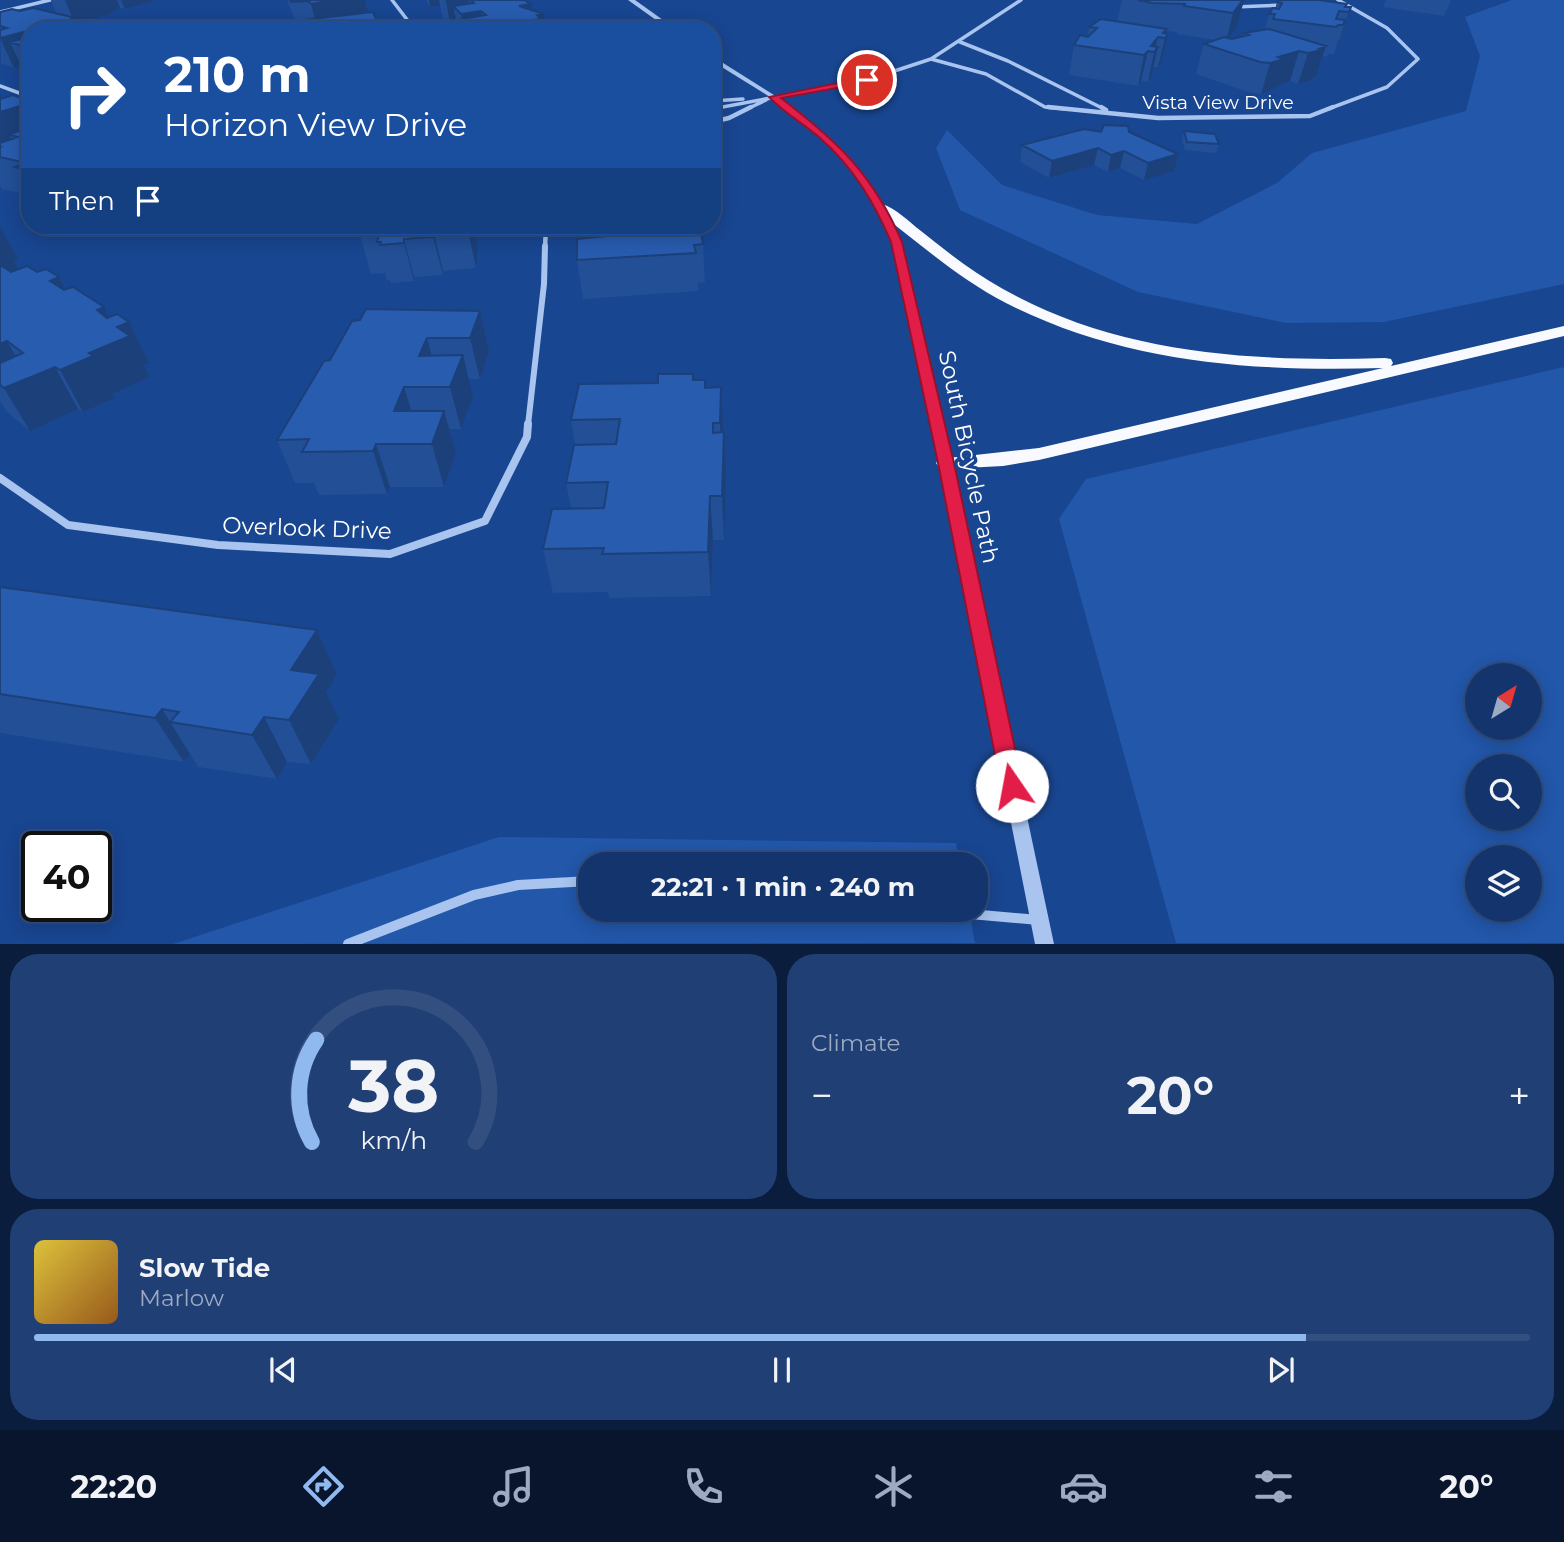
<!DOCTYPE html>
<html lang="en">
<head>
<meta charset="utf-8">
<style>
	:root { --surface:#13346d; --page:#203f75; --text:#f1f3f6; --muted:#9daac2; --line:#324f80; --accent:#90b9f0 }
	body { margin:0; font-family:Montserrat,sans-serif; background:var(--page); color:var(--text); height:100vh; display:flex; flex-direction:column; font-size:26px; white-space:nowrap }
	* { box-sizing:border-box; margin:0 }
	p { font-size:23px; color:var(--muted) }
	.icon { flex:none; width:38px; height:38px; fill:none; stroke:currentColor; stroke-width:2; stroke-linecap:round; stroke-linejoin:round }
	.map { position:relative; height:944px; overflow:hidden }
	.sheet { display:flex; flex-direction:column; gap:10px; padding:10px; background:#0a1d3c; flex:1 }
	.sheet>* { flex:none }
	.top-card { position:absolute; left:21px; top:21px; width:700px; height:214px; border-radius:28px; box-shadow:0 4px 18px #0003,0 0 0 2px var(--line); background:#1a4fa0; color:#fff; overflow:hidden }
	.needle { width:46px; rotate:37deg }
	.controls { position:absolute; left:1465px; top:663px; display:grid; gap:14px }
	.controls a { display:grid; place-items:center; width:77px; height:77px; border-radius:50%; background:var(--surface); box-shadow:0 4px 18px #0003,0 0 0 2px var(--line); font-size:35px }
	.speed { position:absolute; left:21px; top:831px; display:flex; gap:14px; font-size:35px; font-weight:700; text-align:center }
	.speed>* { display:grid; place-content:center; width:91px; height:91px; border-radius:50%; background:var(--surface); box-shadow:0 4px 18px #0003,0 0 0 2px var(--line); line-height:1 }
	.speed .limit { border:4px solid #111; border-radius:10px; background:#fff; color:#111 }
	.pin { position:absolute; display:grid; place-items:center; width:60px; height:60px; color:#fff; margin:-30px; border:4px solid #fff; border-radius:50%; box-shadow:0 2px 7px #0007 }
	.me { position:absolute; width:77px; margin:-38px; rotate:348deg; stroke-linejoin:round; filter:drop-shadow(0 0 5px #0008) }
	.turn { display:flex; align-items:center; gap:24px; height:147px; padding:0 28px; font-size:32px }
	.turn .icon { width:91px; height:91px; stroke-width:2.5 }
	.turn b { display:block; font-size:49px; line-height:60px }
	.then { display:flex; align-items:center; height:66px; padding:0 28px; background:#0003; gap:14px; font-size:26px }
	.big { font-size:52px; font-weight:700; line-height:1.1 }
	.sheet .widget { flex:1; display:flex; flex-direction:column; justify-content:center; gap:10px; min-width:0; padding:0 24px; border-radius:28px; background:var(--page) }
	.sheet .dial { align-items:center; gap:0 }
	.dial svg { height:182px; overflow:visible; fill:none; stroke:var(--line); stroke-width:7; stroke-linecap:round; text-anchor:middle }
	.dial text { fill:var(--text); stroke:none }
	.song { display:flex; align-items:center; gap:21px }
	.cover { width:84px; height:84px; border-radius:10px; background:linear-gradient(135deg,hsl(50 70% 55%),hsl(30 70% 35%)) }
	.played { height:7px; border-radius:4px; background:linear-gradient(90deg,var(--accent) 85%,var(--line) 85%) }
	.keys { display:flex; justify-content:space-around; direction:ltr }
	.heat { display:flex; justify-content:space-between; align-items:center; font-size:38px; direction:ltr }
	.sheet .tiles { flex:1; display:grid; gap:10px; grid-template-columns:1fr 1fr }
	.widget:last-child { grid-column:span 2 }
	.trip { position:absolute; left:578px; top:852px; width:410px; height:70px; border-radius:28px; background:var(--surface); box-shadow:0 4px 18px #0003,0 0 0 2px var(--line); font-weight:700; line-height:70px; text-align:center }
	.menu { display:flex; height:112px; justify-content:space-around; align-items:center; background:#08152c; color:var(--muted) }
	.menu .icon { width:49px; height:49px }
	.menu .current { color:var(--accent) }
	.menu b { font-size:32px; color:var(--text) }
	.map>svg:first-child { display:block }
	.green { fill:#2257aa; fill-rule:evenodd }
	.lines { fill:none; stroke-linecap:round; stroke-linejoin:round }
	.minor-far4 { stroke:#a8c4ef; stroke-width:3.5 }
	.minor-far3 { stroke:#a8c4ef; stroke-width:4.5 }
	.minor-far2 { stroke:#a8c4ef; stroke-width:6 }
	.minor-far1 { stroke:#a8c4ef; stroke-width:8 }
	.minor { stroke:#a8c4ef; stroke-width:10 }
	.tertiary { fill:#a8c4ef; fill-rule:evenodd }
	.trunk { fill:#f8faff; fill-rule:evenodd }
	.wall { fill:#224f96 }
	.shaded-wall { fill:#1c407a }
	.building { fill:#285caf; stroke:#1c407a; stroke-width:2 }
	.route { fill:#e11d48; stroke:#92132f; stroke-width:2 }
	.labels { text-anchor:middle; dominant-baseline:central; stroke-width:7; stroke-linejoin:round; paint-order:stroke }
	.far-street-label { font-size:19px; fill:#fff; stroke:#194691 }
	.street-label { font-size:23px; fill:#fff; stroke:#194691 }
</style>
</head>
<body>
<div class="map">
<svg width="1564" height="944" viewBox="0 0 1564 944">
	<rect width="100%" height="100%" fill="#194691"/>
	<path class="green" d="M 1512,0 L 1564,0 L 1564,284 L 1384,322 L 1286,323 L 1138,292 L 960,210 L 936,148 L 947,130 L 1002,185 L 1097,215 L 1197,224 L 1277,183 L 1312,153 L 1466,111 L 1480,56 L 1465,17 Z
		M 1564,367 L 1564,943 L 1176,943 L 1059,519 L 1086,479 ZM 1477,676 L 1530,676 L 1530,728 L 1477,728 ZM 1477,766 L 1530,766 L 1530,819 L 1477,819 ZM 1477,858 L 1530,858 L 1530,910 L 1477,910 Z
		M 499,837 L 956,843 L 960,864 L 590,864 L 590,910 L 969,910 L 975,943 L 173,944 Z"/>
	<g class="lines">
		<path class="minor-far4" d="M 392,0 L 415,30
			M 1235,7 L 1282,5
			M 0,12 L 50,0
			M 960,42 L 1008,61 L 1104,109
			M 931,59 L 986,74 L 1045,107 L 1066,109
			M 0,86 L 30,97
			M 712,101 L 743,99
			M 712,109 L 867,80 L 931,59 L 1021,0
			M 747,109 L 766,100
			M 1328,109 L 1387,87 L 1418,59 L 1387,28 L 1338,0"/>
		<path class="minor-far3" d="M 1048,107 L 1158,118 L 1310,116 L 1333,107
			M 1101,107 L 1106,110
			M 712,109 L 721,107
			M 712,122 L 729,118 L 751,107
			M 545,248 L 546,226"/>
		<path class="minor-far2" d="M 528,425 L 544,284 L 545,246"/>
		<path class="minor-far1" d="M 0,478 L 68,525 L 218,545 L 390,554 L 485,521 L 527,437 L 528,424"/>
		<path class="minor" d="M 925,910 L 1039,920
			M 348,944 L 474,895 L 518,885 L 590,881"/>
		<path class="tertiary" d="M 628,0 L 635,0 L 677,30 L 670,30 Z
			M 712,56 L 774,95 L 832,141 L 863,176 L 878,197 L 901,242 L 952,463 L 1054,944 L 1035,944 L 940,463 L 893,242 L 870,197 L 843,161 L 827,144 L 770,97 L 712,61 Z"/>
		<path class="trunk" d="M 882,204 C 896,208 909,222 921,231 C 947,252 974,273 1003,289 C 1120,355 1254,362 1385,358 L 1391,359 L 1393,363 L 1391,366 L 1564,326 L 1564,336 L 1039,460 L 1003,466 L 946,469 L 939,467 L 936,463 L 939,459 L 1039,448 L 1383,368 C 1254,372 1124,363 1006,303 C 959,279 919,243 877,211 L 877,205 Z"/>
	</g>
	<path class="wall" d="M 51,0 L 157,0 L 125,9 L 120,8 L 111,12 L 112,14 L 79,21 L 30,30 L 30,74 L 24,72 L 21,66 L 14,68 L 1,63 L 0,12 L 20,11 L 56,13 Z
		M 287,0 L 365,0 L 368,13 L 377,21 L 378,26 L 299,30 Z
		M 426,0 L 524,0 L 531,4 L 532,10 L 544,14 L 546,30 L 458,30 L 458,28 L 451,29 L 444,22 L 440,6 L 430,7 Z
		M 1122,0 L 1244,0 L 1237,26 L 1228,38 L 1232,39 L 1243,36 L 1244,33 L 1265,29 L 1269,14 L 1275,9 L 1277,2 L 1351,7 L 1342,35 L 1339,41 L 1338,41 L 1334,54 L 1328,54 L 1327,57 L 1323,56 L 1316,76 L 1313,78 L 1312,80 L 1298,84 L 1290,81 L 1276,86 L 1274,89 L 1261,94 L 1251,93 L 1196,74 L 1204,44 L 1215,40 L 1177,34 L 1177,32 L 1166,31 L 1165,33 L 1168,34 L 1161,63 L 1158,67 L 1153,67 L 1151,77 L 1148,82 L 1141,81 L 1138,86 L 1069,75 L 1074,45 L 1088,36 L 1089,27 L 1117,22 Z
		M 1386,0 L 1451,0 L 1444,16 L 1383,7 Z
		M 0,94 L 2,98 L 30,101 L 30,197 L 28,195 L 2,189 L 0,186 Z
		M 1184,131 L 1219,144 L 1216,153 L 1185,150 L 1182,140 Z
		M 1101,132 L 1129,132 L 1174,171 L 1144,180 L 1120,168 L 1108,172 L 1094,165 L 1049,178 L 1020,162 L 1022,145 Z
		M 0,226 L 18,259 L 14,261 L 18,268 L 10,271 L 37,272 L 59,277 L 65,290 L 109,317 L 129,322 L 149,363 L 144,365 L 149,377 L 113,394 L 115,398 L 83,412 L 78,409 L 30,431 L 7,412 L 0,401 Z
		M 130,226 L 188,226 L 172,234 L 153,229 L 147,232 L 131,228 Z
		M 363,226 L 479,226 L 478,237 L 475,238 L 478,251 L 476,268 L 443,271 L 443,275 L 414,277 L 414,281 L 391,283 L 390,280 L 387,281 L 385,273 L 371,274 L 360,236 Z
		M 580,226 L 692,226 L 693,235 L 703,244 L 705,282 L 698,283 L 698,291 L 583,299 L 577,260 L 582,238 Z
		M 480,311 L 489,351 L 480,379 L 468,379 L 473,397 L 461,429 L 449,429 L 456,453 L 444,487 L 390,487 L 387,494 L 319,495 L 314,483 L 295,483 L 277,440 L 324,361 Z
		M 693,374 L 694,380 L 706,388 L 721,387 L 723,432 L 724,432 L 726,475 L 724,540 L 713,540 L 711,596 L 609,598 L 608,592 L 553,593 L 543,549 L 571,508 L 566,483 L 575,445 L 571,420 L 658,383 Z
		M 0,587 L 317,630 L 337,675 L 326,692 L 339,719 L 311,764 L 287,762 L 277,779 L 198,767 L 190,754 L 184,762 L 0,733 Z"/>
	<path class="shaded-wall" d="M 65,0 L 117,0 L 120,8 L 111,12 L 112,14 L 78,22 L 70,19 L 73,19 Z
		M 121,0 L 157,0 L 125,9 Z
		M 332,0 L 365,0 L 370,21 L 377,21 L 379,30 L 318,30 L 311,4 Z
		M 429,0 L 439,0 L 440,6 L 430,7 Z
		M 444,0 L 469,0 L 471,12 L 481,11 L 484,26 L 517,0 L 531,4 L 534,20 L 537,15 L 544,14 L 546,30 L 471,30 L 471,27 L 462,19 L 464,30 L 461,14 L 453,6 L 458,28 L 451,29 L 446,1 Z
		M 1243,0 L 1244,0 L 1237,26 L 1226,42 L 1233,13 Z
		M 1351,7 L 1342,35 L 1339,41 L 1349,12 Z
		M 23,32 L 30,46 L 30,56 L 26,47 L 10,42 L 21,66 L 14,68 L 0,38 Z
		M 1168,34 L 1161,63 L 1158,67 L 1165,38 Z
		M 1158,37 L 1154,52 L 1151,46 Z
		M 1326,46 L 1316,76 L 1313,78 L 1312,80 L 1298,84 L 1308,53 Z
		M 1158,47 L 1151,77 L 1148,82 L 1154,52 Z
		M 1148,51 L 1141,81 L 1138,86 L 1144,55 Z
		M 1299,51 L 1290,81 L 1276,86 L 1274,89 L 1261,94 L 1270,63 L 1278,57 Z
		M 0,94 L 7,109 L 30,103 L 30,141 L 9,135 L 14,146 L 0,147 Z
		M 1098,148 L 1094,165 L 1049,178 L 1052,161 Z
		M 1124,151 L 1120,168 L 1108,172 L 1111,155 Z
		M 1178,154 L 1174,171 L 1144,180 L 1148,163 Z
		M 0,226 L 18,259 L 14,261 L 18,268 L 0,275 Z
		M 144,226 L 151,226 L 153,229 L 147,232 Z
		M 168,226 L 188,226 L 172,234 Z
		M 469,226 L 473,226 L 478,251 L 476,268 L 468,230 Z
		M 475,226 L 479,226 L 478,237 Z
		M 434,233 L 443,271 L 443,275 L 433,237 Z
		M 404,239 L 414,277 L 414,281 L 404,243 Z
		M 59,277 L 79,317 L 50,281 Z
		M 104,307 L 120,340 L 117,327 L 129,322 L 149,363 L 144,365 L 149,377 L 113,394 L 115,398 L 83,412 L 60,370 L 89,353 L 97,310 Z
		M 480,311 L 489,351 L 480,379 L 470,338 Z
		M 427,338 L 438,379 L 419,356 Z
		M 7,341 L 28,378 L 55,367 L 78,409 L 30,431 L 4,388 L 0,385 L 0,344 Z
		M 463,355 L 473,397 L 461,429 L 450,387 Z
		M 404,387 L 417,429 L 394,411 Z
		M 721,387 L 723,430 L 722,466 L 720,423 Z
		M 444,411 L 456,453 L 444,487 L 432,444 Z
		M 724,432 L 726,475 L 724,540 L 722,496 Z
		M 376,444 L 390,487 L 387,494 L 373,451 Z
		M 710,496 L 713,540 L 711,596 L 708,552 Z
		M 317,630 L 337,675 L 326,692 L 339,719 L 311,764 L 289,720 L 291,670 Z
		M 162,709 L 190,754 L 184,762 L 155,718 Z
		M 264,717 L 287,762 L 277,779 L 252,735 Z"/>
	<path class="building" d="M 290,0 L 332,0 L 311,4 L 309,1 L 291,2 Z
		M 471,0 L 524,0 L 531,4 L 519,6 L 544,14 L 537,15 L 541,19 L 471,27 L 462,19 L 486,15 L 481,11 L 461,14 L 453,6 L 474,3 Z
		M 1138,0 L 1243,0 L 1233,13 L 1184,6 L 1185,4 L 1152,3 Z
		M 1279,0 L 1319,0 L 1347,4 L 1345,7 L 1351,7 L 1349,12 L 1339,11 L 1336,19 L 1345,20 L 1343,25 L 1338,25 L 1336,27 L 1273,19 L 1275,14 L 1269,14 L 1273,8 L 1279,9 L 1282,3 L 1277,2 Z
		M 33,8 L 76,18 L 70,19 L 95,25 L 89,27 L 98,29 L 30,30 L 30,34 L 23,32 L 0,38 L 0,30 L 7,28 L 0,26 L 0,12 L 12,9 L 20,11 Z
		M 373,12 L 377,21 L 358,23 L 360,28 L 380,25 L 382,30 L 306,30 L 303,20 Z
		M 1101,19 L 1167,29 L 1163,33 L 1168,34 L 1165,38 L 1158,37 L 1151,46 L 1158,47 L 1154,52 L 1148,51 L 1144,55 L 1074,45 L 1080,35 L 1088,37 L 1097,28 L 1089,27 Z
		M 1269,29 L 1326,46 L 1319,49 L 1322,50 L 1308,53 L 1299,51 L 1278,57 L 1284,59 L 1270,63 L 1260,62 L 1204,44 L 1224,37 L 1232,39 L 1249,35 L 1244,33 Z
		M 30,37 L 30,46 L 26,47 L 10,42 Z
		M 13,95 L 30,101 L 30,103 L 0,112 L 0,99 Z
		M 1104,125 L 1128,126 L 1129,132 L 1178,154 L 1148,163 L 1124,151 L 1111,155 L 1098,148 L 1052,161 L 1022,145 L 1084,129 L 1101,132 Z
		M 30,126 L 30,171 L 15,167 L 26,163 L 0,157 L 0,148 L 1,147 L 0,147 L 0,143 L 18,137 L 9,135 Z
		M 1184,131 L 1215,134 L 1219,144 L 1187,142 Z
		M 363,226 L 469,226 L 468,230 L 434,233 L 433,237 L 404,239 L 404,243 L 380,245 L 381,242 L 377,242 L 379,235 L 360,236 Z
		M 614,226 L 692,226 L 693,235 L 701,234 L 703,244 L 694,245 L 696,253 L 577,260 L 577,239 L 616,235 Z
		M 2,266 L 11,272 L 27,266 L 37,272 L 46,269 L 59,277 L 50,281 L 64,290 L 73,287 L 104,307 L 97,310 L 107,318 L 117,314 L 129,322 L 117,327 L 130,336 L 89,353 L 93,356 L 60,370 L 55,367 L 4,388 L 0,385 L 0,363 L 23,353 L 7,341 L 0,344 L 0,267 Z
		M 366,309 L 480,311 L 470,338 L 427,338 L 419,356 L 463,355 L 450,387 L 404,387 L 394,411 L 444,411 L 432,444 L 376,444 L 373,451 L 302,452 L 309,439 L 277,440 L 324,361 L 330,360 L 352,321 L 360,320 Z
		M 658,374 L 693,374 L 693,380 L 705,380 L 705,388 L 721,387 L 720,423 L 713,423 L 713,433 L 724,432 L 722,496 L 710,496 L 708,552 L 602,554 L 604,548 L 543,549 L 552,509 L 604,508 L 608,482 L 566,483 L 574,445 L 616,444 L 620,419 L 571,420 L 579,384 L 658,383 Z
		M 0,587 L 317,630 L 291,670 L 319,674 L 289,720 L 264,717 L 252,735 L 170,722 L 179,712 L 162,709 L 155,718 L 0,694 Z"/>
	<path class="route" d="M 867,77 L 870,82 L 781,98 C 838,142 873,174 902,242 L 954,463 L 1023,786 L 1020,793 L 1012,795 L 1005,793 L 1001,786 L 938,463 L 891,242 C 874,202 853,167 820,138 C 804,124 784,113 769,97 Z"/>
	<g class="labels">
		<g class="far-street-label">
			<text x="1218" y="102">Vista View Drive</text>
		</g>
		<g class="street-label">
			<text transform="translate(969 457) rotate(78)">South Bicycle Path</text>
			<text transform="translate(307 528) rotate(2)">Overlook Drive</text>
		</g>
	</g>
</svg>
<div class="controls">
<a><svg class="needle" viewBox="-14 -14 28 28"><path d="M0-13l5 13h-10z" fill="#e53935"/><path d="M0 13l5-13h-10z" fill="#9daac2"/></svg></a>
<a><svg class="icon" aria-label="search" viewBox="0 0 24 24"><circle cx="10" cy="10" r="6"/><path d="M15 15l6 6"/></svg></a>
<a><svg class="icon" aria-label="layers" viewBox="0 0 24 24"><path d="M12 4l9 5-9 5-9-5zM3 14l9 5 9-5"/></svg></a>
</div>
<div class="speed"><div class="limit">40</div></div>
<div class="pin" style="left:867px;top:80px;background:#d93025"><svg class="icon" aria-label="arrive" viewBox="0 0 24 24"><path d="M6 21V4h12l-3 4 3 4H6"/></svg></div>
<svg class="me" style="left:1012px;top:786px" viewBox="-20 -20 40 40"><circle r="19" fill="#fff"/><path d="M0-13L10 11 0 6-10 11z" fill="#e11d48"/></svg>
<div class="trip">22:21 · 1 min · 240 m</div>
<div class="top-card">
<div class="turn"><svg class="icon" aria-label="right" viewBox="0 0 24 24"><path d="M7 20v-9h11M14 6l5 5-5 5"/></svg><div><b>210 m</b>Horizon View Drive</div></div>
<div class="then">Then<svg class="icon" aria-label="arrive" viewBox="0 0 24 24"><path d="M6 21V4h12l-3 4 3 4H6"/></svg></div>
</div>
</div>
<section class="sheet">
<div class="tiles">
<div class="widget dial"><svg viewBox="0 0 100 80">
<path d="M14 69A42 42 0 1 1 86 69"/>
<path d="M14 69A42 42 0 0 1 16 24" stroke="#90b9f0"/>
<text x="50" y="56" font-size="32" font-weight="700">38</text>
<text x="50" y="72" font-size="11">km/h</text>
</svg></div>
<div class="widget"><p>Climate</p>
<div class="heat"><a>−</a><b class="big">20°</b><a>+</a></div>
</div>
<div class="widget">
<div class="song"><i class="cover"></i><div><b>Slow Tide</b><p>Marlow</p></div></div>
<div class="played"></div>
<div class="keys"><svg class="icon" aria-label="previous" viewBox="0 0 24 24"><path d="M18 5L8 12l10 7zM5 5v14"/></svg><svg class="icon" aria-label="pause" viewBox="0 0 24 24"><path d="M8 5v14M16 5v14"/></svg><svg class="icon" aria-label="next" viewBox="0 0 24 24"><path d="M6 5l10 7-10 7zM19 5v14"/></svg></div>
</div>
</div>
</section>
<nav class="menu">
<b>22:20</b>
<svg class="icon current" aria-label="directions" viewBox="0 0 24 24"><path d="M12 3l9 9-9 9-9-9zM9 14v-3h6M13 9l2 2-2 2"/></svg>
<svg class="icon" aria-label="music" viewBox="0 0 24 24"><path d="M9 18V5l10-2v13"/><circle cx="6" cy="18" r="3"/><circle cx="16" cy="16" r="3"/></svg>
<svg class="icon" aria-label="phone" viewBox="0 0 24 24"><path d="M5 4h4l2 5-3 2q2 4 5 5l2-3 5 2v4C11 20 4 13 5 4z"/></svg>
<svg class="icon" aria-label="climate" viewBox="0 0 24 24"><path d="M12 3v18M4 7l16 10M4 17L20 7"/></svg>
<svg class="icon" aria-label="car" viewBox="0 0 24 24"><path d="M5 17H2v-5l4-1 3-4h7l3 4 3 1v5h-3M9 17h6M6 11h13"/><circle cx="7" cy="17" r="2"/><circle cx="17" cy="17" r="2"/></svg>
<svg class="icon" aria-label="filters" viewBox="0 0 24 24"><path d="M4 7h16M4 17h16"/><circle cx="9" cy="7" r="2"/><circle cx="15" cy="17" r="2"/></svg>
<b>20°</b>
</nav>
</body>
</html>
